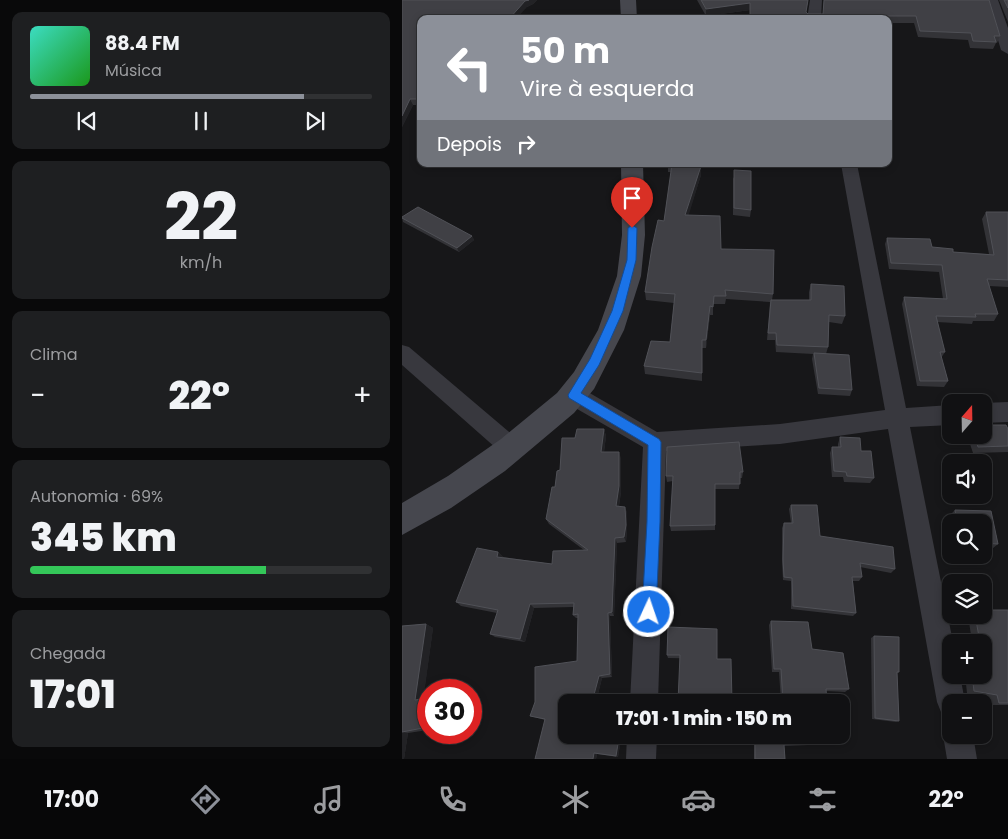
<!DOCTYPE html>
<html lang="pt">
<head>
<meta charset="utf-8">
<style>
	:root { --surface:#111113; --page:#1e1f21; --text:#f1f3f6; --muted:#9c9da0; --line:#303133; --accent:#8c9099 }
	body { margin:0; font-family:Poppins,sans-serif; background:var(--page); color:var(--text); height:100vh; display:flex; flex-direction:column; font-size:19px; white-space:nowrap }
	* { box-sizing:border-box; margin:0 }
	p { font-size:16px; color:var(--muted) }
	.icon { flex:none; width:28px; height:28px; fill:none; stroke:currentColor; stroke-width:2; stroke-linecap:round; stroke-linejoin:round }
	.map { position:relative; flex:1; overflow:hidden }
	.sheet { display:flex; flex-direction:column; gap:12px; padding:12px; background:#09090a; width:402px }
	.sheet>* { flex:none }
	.top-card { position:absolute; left:15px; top:15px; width:475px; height:152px; border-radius:10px; box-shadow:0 2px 8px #0003,0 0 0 1px var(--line); background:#8c9099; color:#fff; overflow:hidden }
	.needle { width:32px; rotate:20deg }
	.buttons { position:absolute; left:540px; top:394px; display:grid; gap:10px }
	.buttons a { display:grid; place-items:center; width:50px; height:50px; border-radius:10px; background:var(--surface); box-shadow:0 2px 8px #0003,0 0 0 1px var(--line); font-size:25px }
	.speed { position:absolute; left:15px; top:679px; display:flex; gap:10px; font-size:25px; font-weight:700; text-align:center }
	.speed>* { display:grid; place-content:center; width:65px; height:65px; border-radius:50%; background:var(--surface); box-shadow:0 2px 8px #0003,0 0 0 1px var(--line); line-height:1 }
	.speed .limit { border:8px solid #d22; background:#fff; color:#111 }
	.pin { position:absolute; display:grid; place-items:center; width:42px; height:42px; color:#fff; margin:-51px -21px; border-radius:50% 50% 50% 0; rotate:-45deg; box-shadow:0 0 5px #0007 }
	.pin .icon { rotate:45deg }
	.me { position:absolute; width:55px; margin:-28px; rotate:3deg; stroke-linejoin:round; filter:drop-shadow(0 0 4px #0008) }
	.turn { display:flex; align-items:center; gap:18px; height:105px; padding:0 20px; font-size:22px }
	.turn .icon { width:65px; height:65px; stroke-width:2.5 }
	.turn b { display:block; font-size:35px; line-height:42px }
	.then { display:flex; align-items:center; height:48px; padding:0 20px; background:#0003; gap:10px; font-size:19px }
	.big { font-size:38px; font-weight:800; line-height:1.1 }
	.sheet .tile { flex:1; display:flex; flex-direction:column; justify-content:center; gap:8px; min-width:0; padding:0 18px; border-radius:10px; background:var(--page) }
	.sheet .dial { align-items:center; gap:0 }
	.dial b { font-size:65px; line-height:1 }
	.song { display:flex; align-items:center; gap:15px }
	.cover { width:60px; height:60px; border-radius:8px; background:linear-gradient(135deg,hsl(170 70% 55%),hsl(120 70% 35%)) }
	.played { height:5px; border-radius:2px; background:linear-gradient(90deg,var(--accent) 80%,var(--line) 80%) }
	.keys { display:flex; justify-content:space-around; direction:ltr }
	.heat { display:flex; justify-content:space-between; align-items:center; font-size:28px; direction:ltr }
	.charge { height:8px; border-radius:4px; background:linear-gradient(90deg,#34c759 69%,var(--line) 0) }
	.trip { position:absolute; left:156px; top:694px; width:292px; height:50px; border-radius:10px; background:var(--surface); box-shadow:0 2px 8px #0003,0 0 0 1px var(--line); font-weight:800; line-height:50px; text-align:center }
	.dock { display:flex; height:80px; justify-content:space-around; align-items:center; background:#070708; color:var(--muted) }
	.dock .icon { width:35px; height:35px }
	.dock .selected { color:var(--accent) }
	.dock b { font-size:22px; color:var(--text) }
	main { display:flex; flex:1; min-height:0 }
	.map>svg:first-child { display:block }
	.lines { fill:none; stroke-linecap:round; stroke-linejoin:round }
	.street { fill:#38383e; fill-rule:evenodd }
	.secondary { fill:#46474e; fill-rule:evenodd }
	.wall { fill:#333337 }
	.shaded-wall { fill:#222225 }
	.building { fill:#404045; stroke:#505157 }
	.route { fill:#1a73e8; stroke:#114b97 }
</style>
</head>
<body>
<main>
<section class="sheet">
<div class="tile">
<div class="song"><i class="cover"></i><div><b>88.4 FM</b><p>Música</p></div></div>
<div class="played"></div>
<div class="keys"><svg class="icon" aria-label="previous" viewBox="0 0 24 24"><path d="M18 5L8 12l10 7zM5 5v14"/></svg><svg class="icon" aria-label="pause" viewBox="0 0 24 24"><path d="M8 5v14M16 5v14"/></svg><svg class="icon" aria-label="next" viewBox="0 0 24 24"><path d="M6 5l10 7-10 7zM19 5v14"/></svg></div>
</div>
<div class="tile dial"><b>22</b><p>km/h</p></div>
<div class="tile"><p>Clima</p>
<div class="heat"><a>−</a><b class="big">22°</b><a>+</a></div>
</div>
<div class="tile"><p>Autonomia · 69%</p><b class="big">345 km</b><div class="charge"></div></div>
<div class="tile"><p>Chegada</p><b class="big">17:01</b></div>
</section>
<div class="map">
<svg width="606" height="759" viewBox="0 0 606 759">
	<rect width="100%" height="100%" fill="#171719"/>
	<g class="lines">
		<path class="street" d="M 408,0 L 420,0 L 419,19 L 405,19 Z
			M 584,0 L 596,0 L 606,28 L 606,54 L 599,50 Z
			M 439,164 L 455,164 L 504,408 L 549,405 L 549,425 L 508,427 L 551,642 L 549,642 L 549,675 L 558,675 L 563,702 L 549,702 L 549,716 L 539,712 L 535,702 L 486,429 L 378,444 L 264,451 L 256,702 L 228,702 L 241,447 L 163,402 L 160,395 L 163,388 L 171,386 L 179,388 L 255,432 L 378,424 L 483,410 Z
			M 0,345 L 7,347 L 119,442 L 122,449 L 119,456 L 111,459 L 103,456 L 0,365 Z
			M 606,402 L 606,422 L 581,423 L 581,403 Z
			M 549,723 L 549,735 L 571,735 L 575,759 L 545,759 L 541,735 L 546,725 Z
			M 225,735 L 255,735 L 254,759 L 224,759 Z"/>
		<path class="secondary" d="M 218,0 L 234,0 L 235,19 L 219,19 Z
			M 219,164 L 241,164 L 243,235 L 239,276 L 222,330 L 192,389 L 172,413 L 103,471 L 49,508 L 0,535 L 0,503 L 46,476 L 99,439 L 155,393 L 172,372 L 196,330 L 215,276 L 220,235 Z"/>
	</g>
	<path class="wall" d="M 0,0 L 135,0 L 131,4 L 125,7 L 19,19 L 19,105 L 11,105 L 0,127 Z
		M 295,0 L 406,0 L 404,12 L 406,14 L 421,14 L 422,0 L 587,0 L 598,36 L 595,43 L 594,43 L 591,49 L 568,48 L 566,40 L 516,37 L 512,23 L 486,23 L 486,19 L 348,19 L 348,10 L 304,16 Z
		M 597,0 L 606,0 L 606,22 Z
		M 39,164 L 63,164 L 62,167 L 40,167 Z
		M 266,164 L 299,164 L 299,175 L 286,215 L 319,249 L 371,294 L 370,300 L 407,300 L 407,292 L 409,284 L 443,316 L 440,324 L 427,322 L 426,347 L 424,354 L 450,390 L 448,396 L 416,394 L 410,359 L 411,354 L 374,352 L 373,340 L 365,340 L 368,302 L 324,299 L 323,304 L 311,304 L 311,315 L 308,315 L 304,348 L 300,348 L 300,381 L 243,374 L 242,366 L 268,342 L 272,303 L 244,300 L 243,292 L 262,221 L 269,172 L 266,172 Z
		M 331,177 L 349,210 L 348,217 L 331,215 Z
		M 584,212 L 606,212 L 606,287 L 587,286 L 596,314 L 592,321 L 571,321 L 570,324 L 535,322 L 543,352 L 539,358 L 546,381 L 542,387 L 515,386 L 500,304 L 502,297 L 541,299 L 537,272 L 487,269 L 483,244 L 485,238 L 551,252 L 587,254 L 580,219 Z
		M 0,217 L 70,236 L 72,240 L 57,252 L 1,222 Z
		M 202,429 L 204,436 L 202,452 L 219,458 L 219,492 L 217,506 L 225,512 L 225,530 L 224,542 L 215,543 L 212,616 L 208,616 L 210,677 L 200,678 L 194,702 L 165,702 L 165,735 L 217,738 L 219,739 L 216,757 L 195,754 L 194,759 L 133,759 L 143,720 L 128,716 L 175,661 L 176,618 L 174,618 L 171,615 L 171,607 L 132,608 L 123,642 L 93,637 L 88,634 L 95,613 L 59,606 L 54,602 L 96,552 L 101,557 L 150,564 L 182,550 L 147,524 L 144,519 L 158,470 L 173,438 Z
		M 606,429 L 606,452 L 571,453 L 565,435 L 581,435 Z
		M 438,437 L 459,451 L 472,478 L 468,483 L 442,482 L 441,477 L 430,477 L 428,453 L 430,447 L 436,447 L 436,444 Z
		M 341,472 L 340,478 L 338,478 L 337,489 L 313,489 L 313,530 L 269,531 L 268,526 L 271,481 L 265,482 L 264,476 Z
		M 389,505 L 418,536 L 493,569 L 489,573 L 458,567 L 460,577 L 457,581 L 451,581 L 454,613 L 451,616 L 389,609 L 389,581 L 381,580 L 380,563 L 380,528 L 382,523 L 389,523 L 387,509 Z
		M 553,510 L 589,511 L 596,544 L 590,549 L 581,548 L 581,522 L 549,522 L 548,515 Z
		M 606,610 L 606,705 L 589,705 L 588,697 L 565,693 L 563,675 L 581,675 L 581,642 L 570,642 L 566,615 L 581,615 Z
		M 369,621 L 410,649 L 447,689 L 443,692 L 424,691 L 425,702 L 379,702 L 377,672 L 370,672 L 367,625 Z
		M 24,624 L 31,628 L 21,699 L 26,698 L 26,730 L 6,733 L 2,759 L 0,759 L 0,626 Z
		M 266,627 L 315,659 L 266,658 L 265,655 Z
		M 472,636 L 497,672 L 495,673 L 497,721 L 494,722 L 470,719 L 469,638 Z
		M 352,735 L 429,735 L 430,744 L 426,745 L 382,745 L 383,759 L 352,759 Z"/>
	<path class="shaded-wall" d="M 127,0 L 135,0 L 131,4 L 125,7 L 114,19 L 107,19 L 123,1 Z
		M 348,3 L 348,10 L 304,16 L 304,9 Z
		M 8,99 L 11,105 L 0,127 L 0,116 Z
		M 297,164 L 299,164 L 297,172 L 299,166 L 299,175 L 284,224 L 283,215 Z
		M 70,236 L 72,240 L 57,252 L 55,248 Z
		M 308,306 L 308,315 L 304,348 L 304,340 Z
		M 202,429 L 204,436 L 201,459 L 199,452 Z
		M 217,452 L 219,458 L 219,492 L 216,511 L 214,506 Z
		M 223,507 L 225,512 L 225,530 L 224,542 L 222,537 Z
		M 213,538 L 215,543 L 212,616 L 210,612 Z
		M 96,552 L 101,557 L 99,561 L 95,557 Z
		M 128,604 L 132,608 L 123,642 L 118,639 Z
		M 206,613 L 208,616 L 210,677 L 208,674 Z
		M 24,624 L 31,628 L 21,702 L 13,700 Z
		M 197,676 L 200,678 L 194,702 L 190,702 Z
		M 0,732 L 6,733 L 2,759 L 0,759 Z
		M 217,738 L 219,739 L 216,757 L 214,756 Z
		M 192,753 L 195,754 L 194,759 L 191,759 Z"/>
	<path class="building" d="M 0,0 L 127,0 L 123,1 L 107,19 L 19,19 L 19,99 L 8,99 L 0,116 Z
		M 299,0 L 406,0 L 404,12 L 406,14 L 421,14 L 422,0 L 587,0 L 598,36 L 592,36 L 594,42 L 571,41 L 569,33 L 518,31 L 514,16 L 460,16 L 461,19 L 348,19 L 348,3 L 304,9 Z
		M 602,0 L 606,0 L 606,8 Z
		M 270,164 L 297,164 L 296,166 L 299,166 L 283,215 L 318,216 L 319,249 L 372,250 L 371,294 L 323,290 L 324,296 L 312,296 L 311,307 L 308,306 L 304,340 L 300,340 L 300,373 L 242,366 L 249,341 L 268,342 L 273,294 L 243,292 L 250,247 L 256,220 L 262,221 Z
		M 332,170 L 349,171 L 349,210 L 332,208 Z
		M 16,207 L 70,236 L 55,248 L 0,218 L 0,217 Z
		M 584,212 L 606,212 L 606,280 L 585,279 L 596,314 L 573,314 L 574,317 L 534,316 L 543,352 L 538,352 L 546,381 L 518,381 L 502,297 L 545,299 L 540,265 L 489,263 L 485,238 L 528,239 L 530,247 L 551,249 L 551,252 L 592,255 Z
		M 409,284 L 442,286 L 443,316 L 427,315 L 426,347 L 375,345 L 374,333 L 366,333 L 369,300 L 409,300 Z
		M 412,353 L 447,355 L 450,390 L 417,388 Z
		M 581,425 L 604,425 L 606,429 L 606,446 L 576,447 L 572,435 L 581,435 Z
		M 175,429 L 202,429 L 199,452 L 217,452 L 217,486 L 214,506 L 223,507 L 224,525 L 222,537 L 213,538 L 210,612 L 206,613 L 208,674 L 197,676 L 190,702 L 165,702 L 165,735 L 198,735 L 217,738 L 214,756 L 192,753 L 191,759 L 133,759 L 143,719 L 128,716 L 133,702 L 133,667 L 175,661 L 176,614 L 171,615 L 172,603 L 128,604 L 118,639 L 88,634 L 96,610 L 54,602 L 75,548 L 96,552 L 95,557 L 150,564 L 151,551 L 186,550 L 144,519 L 150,487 L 153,487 L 155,471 L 158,470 L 160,438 L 173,438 Z
		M 438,437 L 458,438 L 459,451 L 469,451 L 472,478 L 445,476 L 444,472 L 432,471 L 430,447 L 439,447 Z
		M 337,442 L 341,472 L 338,472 L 338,484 L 313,484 L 313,525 L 268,526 L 271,476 L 264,476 L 265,447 Z
		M 389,505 L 415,505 L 418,536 L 491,547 L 493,569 L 458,563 L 460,577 L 450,577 L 454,613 L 391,606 L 390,578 L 382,577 L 381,559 L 382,523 L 391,523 Z
		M 553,510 L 589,511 L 596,544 L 581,543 L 581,522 L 555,522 Z
		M 581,610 L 606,610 L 606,703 L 597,703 L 595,695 L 572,691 L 570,675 L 581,675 L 581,642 L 578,642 L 573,615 L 581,615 Z
		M 369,621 L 406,622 L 410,649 L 441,653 L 447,689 L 424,689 L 425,702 L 381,702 L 379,669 L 372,669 Z
		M 24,624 L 13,700 L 26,698 L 26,727 L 0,732 L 0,626 Z
		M 266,627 L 315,629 L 315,659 L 329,659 L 330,702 L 276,702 L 278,655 L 265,655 Z
		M 472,636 L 497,637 L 497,672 L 495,672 L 497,721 L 473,718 Z
		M 353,735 L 429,735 L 430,744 L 382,745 L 383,759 L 353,759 Z"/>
	<path class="route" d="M 230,225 L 235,228 L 234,260 L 221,311 L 197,365 L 179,393 L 257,439 L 259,442 L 258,522 L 254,612 L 252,617 L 247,619 L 242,617 L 240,612 L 245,522 L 246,445 L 167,398 L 166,395 L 188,359 L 210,311 L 225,260 L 226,228 Z"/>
</svg>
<div class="buttons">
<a><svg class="needle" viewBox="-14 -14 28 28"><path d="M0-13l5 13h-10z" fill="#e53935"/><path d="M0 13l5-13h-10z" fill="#9c9da0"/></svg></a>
<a><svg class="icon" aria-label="sound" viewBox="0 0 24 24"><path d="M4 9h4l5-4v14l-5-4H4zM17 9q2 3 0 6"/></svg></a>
<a><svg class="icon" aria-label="search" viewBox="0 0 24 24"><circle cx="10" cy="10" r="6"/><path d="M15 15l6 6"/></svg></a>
<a><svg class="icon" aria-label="layers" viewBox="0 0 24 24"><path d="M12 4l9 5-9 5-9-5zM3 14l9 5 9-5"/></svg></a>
<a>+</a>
<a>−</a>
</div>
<div class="speed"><div class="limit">30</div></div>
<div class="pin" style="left:230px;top:228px;background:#d93025"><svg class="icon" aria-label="arrive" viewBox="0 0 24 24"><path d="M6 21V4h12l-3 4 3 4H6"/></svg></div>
<svg class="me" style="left:247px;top:612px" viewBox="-20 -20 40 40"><circle r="17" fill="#1a73e8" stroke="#fff" stroke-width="3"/><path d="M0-11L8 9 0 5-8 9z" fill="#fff"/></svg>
<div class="trip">17:01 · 1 min · 150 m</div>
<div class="top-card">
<div class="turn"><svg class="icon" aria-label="left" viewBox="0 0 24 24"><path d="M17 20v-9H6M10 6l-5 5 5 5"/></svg><div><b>50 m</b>Vire à esquerda</div></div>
<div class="then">Depois<svg class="icon" aria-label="right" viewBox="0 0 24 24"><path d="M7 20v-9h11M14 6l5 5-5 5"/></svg></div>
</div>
</div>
</main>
<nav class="dock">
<b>17:00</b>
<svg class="icon selected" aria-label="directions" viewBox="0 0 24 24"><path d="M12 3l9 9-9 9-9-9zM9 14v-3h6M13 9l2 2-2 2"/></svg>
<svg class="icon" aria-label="music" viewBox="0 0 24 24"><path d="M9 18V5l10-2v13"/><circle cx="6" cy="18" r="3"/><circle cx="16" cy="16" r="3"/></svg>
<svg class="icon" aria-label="phone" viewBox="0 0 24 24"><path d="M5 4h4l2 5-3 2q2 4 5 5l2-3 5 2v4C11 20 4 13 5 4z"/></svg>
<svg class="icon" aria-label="climate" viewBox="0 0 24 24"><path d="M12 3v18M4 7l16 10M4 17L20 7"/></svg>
<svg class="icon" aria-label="car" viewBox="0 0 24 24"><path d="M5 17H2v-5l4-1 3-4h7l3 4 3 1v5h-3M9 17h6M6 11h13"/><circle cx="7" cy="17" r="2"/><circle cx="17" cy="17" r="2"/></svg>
<svg class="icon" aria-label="filters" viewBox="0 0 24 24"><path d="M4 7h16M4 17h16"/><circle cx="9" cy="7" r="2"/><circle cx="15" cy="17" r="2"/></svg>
<b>22°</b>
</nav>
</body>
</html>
